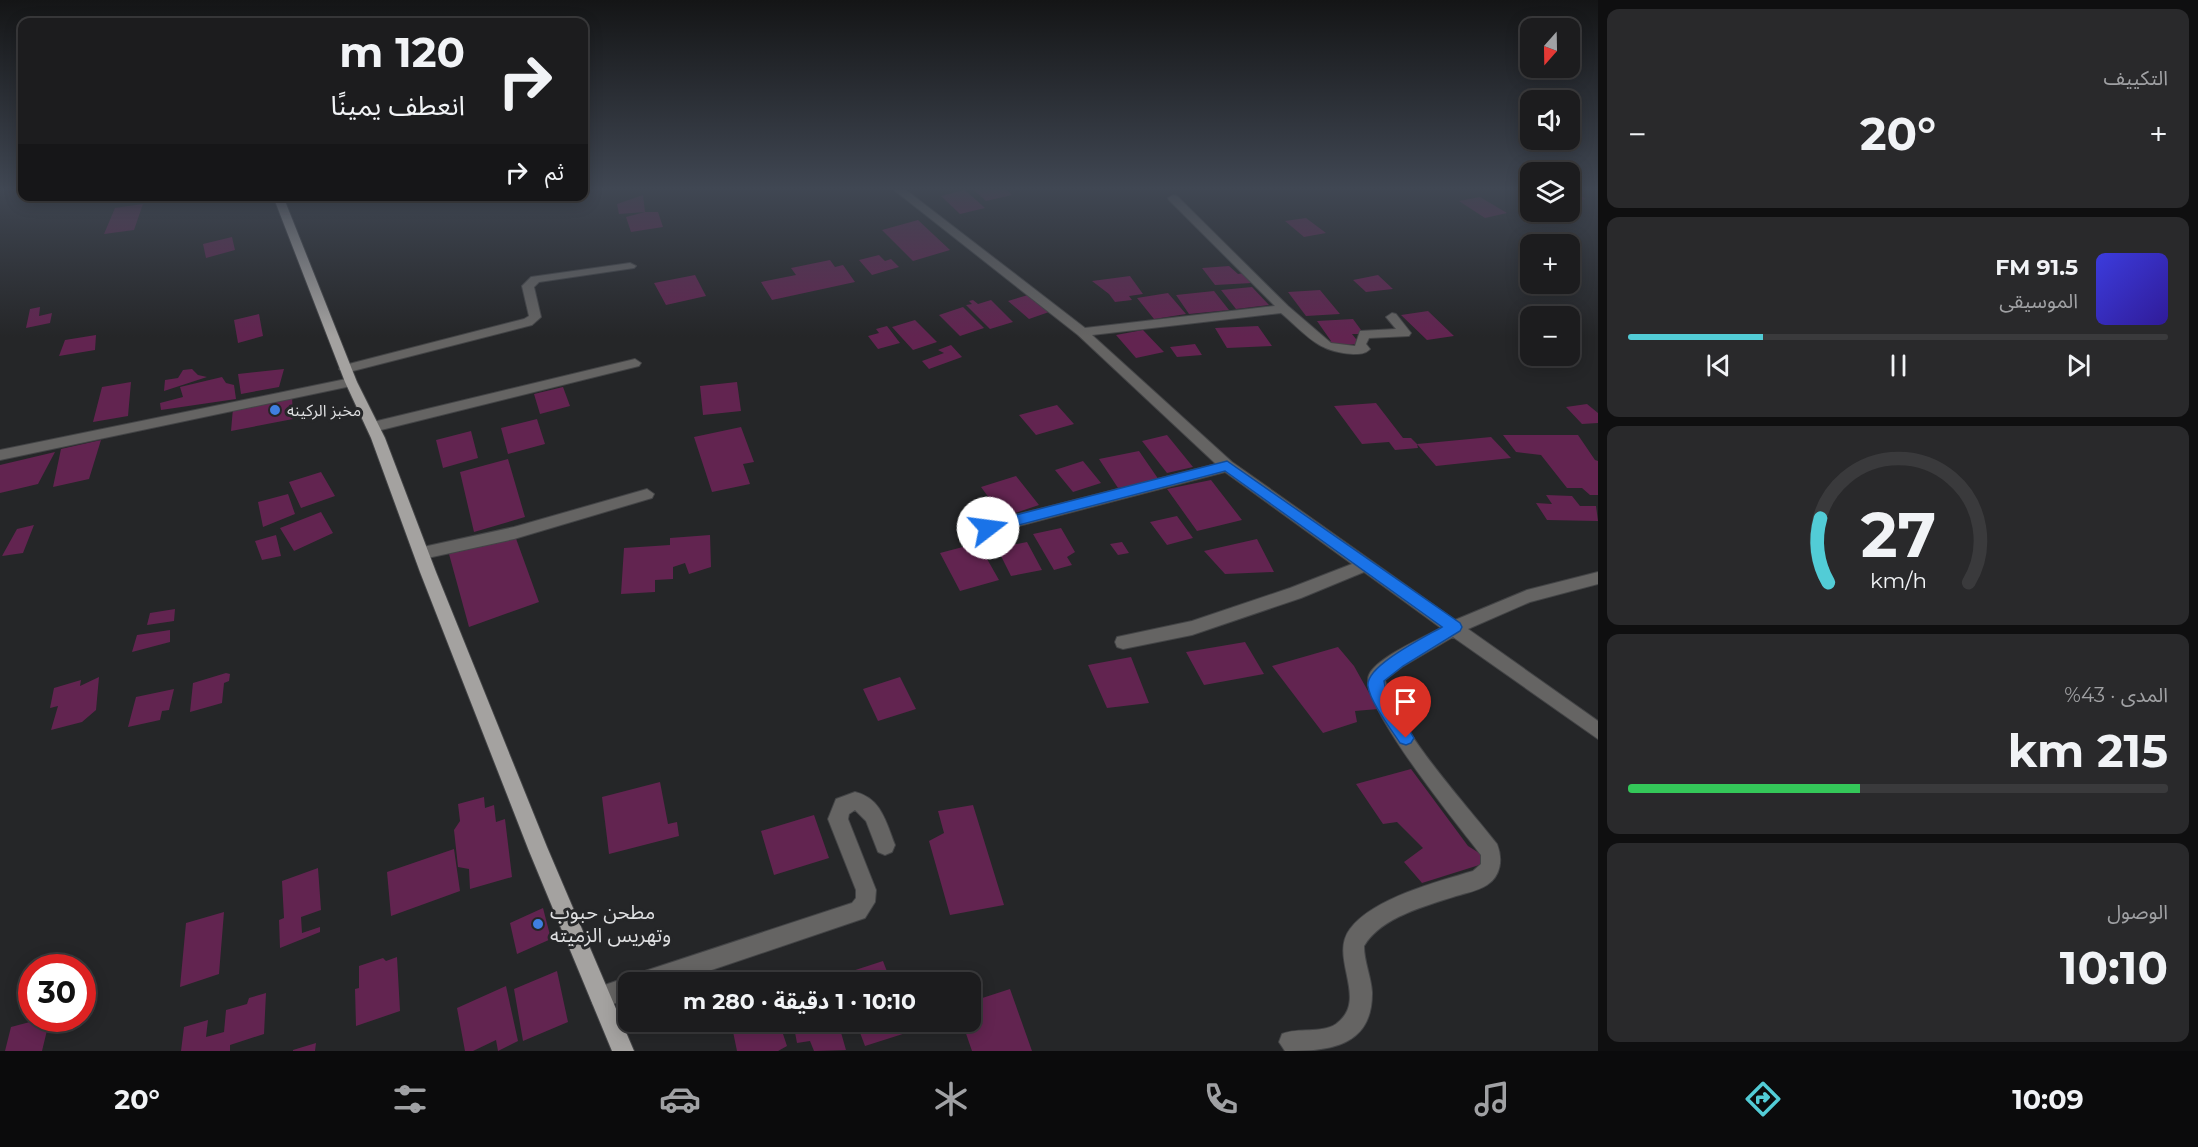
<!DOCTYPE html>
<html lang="ar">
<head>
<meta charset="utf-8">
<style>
	:root { --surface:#1c1c1e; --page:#29292b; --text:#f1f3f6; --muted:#a0a1a4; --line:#3a3a3c; --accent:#52ccd6 }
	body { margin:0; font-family:Montserrat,"Noto Sans Arabic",sans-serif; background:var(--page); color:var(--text); direction:rtl; height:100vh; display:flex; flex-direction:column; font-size:22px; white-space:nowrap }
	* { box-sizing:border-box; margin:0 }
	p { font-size:20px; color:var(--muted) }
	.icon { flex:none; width:33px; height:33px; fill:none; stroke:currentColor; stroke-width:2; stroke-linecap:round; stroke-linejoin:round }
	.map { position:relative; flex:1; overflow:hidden; direction:ltr }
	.details { display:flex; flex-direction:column; gap:9px; padding:9px; background:#0f0f10; width:600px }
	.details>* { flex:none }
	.hud { position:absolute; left:18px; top:18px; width:570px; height:183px; border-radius:12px; box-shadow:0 3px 15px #0003,0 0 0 2px var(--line); direction:rtl; background:#1c1c1e; color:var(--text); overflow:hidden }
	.needle { width:39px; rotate:200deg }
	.fabs { position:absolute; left:1520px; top:18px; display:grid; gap:12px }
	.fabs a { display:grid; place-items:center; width:60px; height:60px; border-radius:12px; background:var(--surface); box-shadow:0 3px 15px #0003,0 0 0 2px var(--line); font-size:30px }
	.speed { position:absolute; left:18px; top:954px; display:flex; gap:12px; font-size:30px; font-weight:700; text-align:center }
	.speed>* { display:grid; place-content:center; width:78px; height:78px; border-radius:50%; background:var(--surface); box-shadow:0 3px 15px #0003,0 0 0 2px var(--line); line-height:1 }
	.speed .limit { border:9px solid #d22; background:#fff; color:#111 }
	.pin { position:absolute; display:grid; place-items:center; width:51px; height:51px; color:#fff; margin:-62px -26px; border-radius:50% 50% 50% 0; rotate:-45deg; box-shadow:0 0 6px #0007 }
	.pin .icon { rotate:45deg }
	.me { position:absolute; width:66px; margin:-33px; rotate:75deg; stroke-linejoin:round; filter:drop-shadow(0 0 4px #0008) }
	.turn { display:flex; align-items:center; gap:21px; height:126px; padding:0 24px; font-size:27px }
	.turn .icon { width:78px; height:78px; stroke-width:2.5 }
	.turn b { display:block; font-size:42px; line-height:51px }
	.then { display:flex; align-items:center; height:57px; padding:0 24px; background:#0003; gap:12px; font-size:22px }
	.big { font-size:45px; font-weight:700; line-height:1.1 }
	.details .widget { flex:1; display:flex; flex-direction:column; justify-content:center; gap:9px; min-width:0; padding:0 21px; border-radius:12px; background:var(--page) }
	.details .dial { align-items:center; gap:0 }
	.dial svg { height:156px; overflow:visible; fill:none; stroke:var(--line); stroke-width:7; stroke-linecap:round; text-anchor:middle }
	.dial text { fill:var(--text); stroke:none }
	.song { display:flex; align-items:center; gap:18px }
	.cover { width:72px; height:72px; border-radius:9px; background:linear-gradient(135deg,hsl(240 70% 55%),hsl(250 70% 35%)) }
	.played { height:6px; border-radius:3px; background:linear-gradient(90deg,var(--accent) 25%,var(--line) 25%) }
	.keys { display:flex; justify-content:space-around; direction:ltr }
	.heat { display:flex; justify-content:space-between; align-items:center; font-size:33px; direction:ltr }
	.charge { height:9px; border-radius:4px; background:linear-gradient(90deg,#34c759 43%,var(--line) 0) }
	.trip { position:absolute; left:618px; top:972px; width:363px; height:60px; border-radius:12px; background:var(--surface); box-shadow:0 3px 15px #0003,0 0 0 2px var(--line); font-weight:700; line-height:60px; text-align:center; direction:rtl }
	.tab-bar { display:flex; height:96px; justify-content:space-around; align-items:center; background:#0b0b0c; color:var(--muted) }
	.tab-bar .icon { width:42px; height:42px }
	.tab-bar .current { color:var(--accent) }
	.tab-bar b { font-size:27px; color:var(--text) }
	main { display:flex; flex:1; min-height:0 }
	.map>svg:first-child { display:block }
	.building { fill:#622450 }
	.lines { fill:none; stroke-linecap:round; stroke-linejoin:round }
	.minor-casing { stroke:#434446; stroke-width:2 }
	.major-casing { stroke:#434446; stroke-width:2 }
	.minor { fill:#656463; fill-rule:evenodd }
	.major { fill:#a4a2a0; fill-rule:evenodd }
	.route { fill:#1a73e8; stroke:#114b97; stroke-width:1.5 }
	.shop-dot { fill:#3f7fe0; stroke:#252628; stroke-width:2 }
	.labels { text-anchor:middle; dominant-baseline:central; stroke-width:6; stroke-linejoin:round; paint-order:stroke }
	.poi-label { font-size:16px; fill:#dedfe1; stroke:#252628; text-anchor:start }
	.near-poi-label { font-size:20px; fill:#dedfe1; stroke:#252628; text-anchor:start }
</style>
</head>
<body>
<main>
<section class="details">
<div class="widget"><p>التكييف</p>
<div class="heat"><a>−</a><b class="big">20°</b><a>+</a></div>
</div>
<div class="widget">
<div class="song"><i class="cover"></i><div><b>91.5 FM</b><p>الموسيقى</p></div></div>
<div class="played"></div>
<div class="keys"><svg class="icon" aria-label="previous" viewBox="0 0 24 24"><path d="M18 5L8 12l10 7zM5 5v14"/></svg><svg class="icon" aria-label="pause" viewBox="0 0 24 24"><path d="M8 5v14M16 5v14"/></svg><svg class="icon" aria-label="next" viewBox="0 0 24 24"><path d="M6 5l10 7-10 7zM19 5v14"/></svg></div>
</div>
<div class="widget dial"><svg viewBox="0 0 100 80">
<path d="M14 69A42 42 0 1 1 86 69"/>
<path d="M14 69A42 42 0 0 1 10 36" stroke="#52ccd6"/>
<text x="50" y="56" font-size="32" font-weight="700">27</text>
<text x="50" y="72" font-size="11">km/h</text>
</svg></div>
<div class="widget"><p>المدى · 43%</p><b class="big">215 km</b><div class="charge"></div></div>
<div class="widget"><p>الوصول</p><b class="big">10:10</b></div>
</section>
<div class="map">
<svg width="1598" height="1051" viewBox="0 0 1598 1051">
	<rect width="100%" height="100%" fill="#252628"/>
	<path class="building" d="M 964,190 L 965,190 L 985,208 L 960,214 L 941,196 Z
		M 974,190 L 1007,190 L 1012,195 L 986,201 Z
		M 1569,190 L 1571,190 L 1586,199 L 1569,203 Z
		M 643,195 L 645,212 L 619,214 L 617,204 Z
		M 1480,197 L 1507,213 L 1485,218 L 1459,201 Z
		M 143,204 L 134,230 L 104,234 L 115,208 Z
		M 645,212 L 658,212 L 663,227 L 631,232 L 626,217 Z
		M 1306,218 L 1326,233 L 1304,237 L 1285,221 Z
		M 918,220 L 950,250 L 913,261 L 882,230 Z
		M 232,237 L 235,250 L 206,258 L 203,244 Z
		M 879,255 L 885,261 L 891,259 L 899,267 L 872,275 L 859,260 Z
		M 830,260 L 835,267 L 843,265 L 855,282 L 772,300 L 761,282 L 796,275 L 791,268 Z
		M 1229,266 L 1238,274 L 1244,273 L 1252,283 L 1215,285 L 1202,268 Z
		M 695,275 L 706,296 L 666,305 L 654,283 Z
		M 1378,275 L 1393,289 L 1366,292 L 1353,280 Z
		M 1130,276 L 1143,294 L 1129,296 L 1132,300 L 1115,302 L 1109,294 L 1092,281 Z
		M 1252,287 L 1269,305 L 1236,309 L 1221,290 Z
		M 1320,290 L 1340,314 L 1306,316 L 1288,292 Z
		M 1214,291 L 1229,310 L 1189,314 L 1176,295 Z
		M 1168,293 L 1186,314 L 1154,319 L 1137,298 Z
		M 1028,295 L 1049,312 L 1029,319 L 1008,301 Z
		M 973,300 L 978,304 L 991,300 L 1013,322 L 990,329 L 966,305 L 972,304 L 969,301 Z
		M 40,307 L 39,316 L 52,313 L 50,323 L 26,328 L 30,309 Z
		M 963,307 L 984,328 L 960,336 L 939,315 Z
		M 1428,311 L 1454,336 L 1427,340 L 1401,315 Z
		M 259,314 L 263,336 L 238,343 L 234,320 Z
		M 1353,319 L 1364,334 L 1352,334 L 1360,344 L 1327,346 L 1331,341 L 1317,321 Z
		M 915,320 L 937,342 L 913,350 L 892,327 Z
		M 887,326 L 900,343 L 878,349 L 868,336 L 879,333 L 876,329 Z
		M 1258,326 L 1272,346 L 1227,348 L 1215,328 Z
		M 1143,330 L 1164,352 L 1136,358 L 1116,335 Z
		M 96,335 L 95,350 L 59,356 L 65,340 Z
		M 1195,344 L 1202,355 L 1177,357 L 1170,347 Z
		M 951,345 L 962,357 L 929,369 L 922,361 L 944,353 L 938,350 Z
		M 192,369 L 198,375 L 207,377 L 164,391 L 165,380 L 178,378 L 183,370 Z
		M 284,369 L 279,387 L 241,394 L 238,374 Z
		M 222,377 L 226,383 L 234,385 L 236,399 L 161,410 L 160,403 L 183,397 L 180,387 Z
		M 131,382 L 128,416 L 93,422 L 102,387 Z
		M 737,382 L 741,411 L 703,415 L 700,386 Z
		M 563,387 L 570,406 L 540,414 L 534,394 Z
		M 292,396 L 293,419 L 231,431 L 233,408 Z
		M 1376,403 L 1403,438 L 1411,438 L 1417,444 L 1491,437 L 1511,458 L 1436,466 L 1417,444 L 1418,448 L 1395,450 L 1389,442 L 1362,444 L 1334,406 Z
		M 1587,404 L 1598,413 L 1598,423 L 1582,424 L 1566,407 Z
		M 1057,405 L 1074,424 L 1036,435 L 1019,415 Z
		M 537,419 L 545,444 L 508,454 L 501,428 Z
		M 741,427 L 754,462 L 743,464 L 750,484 L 712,492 L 694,437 Z
		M 471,431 L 478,458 L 443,468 L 436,440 Z
		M 1167,435 L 1193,467 L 1167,473 L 1142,441 Z
		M 1503,435 L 1578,435 L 1595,460 L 1598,461 L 1598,495 L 1590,495 L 1582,488 L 1567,488 L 1541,455 L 1516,452 Z
		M 101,440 L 89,479 L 53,487 L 61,449 Z
		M 1139,451 L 1159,480 L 1118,488 L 1099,459 Z
		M 55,452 L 38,484 L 0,493 L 0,465 Z
		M 508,459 L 525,517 L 474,532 L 460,472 Z
		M 1083,461 L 1101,483 L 1073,492 L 1055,470 Z
		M 321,472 L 335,496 L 301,508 L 289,482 Z
		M 1016,476 L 1039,505 L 1003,517 L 981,487 Z
		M 1211,480 L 1242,520 L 1197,531 L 1167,489 Z
		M 288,494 L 295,514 L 263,527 L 258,502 Z
		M 1546,495 L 1572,496 L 1580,506 L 1596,506 L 1598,521 L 1547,520 L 1536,503 L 1552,504 Z
		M 321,512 L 333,533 L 294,551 L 280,528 Z
		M 1177,516 L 1193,538 L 1167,545 L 1150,522 Z
		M 34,525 L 23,553 L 2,556 L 17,529 Z
		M 1061,528 L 1075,552 L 1067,557 L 1072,565 L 1054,570 L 1033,534 Z
		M 514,533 L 539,602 L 469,627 L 449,554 Z
		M 276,535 L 281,556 L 262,560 L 255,541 Z
		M 710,535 L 711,567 L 689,574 L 685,563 L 673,567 L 673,579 L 655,580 L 655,592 L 621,594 L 624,548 L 670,545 L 670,538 Z
		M 1257,539 L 1274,572 L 1225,574 L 1204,551 Z
		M 1027,542 L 1042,570 L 1011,576 L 997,548 Z
		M 1122,542 L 1129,553 L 1118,555 L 1110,544 Z
		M 978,543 L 999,580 L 960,591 L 940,553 Z
		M 175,609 L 174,621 L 147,625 L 150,613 Z
		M 170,630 L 170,642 L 132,652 L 137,635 Z
		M 1245,642 L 1264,674 L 1204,685 L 1186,652 Z
		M 1338,647 L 1354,666 L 1378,709 L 1355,711 L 1357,722 L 1323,733 L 1272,666 Z
		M 1131,657 L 1149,703 L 1107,708 L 1088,665 Z
		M 226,673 L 230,674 L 229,681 L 224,683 L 222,703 L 190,712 L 193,683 Z
		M 99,677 L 96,710 L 82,722 L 51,730 L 58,706 L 50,708 L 54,688 L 81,680 L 80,686 Z
		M 900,677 L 916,709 L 878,721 L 863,689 Z
		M 174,689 L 169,710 L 162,711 L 160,720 L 128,727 L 136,697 Z
		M 1411,769 L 1468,846 L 1492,861 L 1422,883 L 1404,862 L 1423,848 L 1397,822 L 1383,824 L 1356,784 Z
		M 660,782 L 668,824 L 677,822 L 679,836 L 609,854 L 602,797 Z
		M 484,797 L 485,808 L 494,805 L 496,822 L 505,819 L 512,877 L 470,889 L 469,869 L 458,867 L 454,830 L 460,821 L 458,804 Z
		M 973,805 L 1004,905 L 950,915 L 929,841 L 944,833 L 938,811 Z
		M 814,815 L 829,858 L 774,875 L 761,831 Z
		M 454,849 L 460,891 L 391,916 L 387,872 Z
		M 318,868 L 321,910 L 301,917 L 302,933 L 320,927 L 320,932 L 280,948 L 279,920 L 284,918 L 282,881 Z
		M 543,908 L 551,939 L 517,954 L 510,923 Z
		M 224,912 L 219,974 L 180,987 L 186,923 Z
		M 397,957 L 400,1011 L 356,1026 L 355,989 L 359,988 L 359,966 L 383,958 L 386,961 Z
		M 883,961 L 891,982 L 843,982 L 840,975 Z
		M 557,971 L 568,1022 L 523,1041 L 514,989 Z
		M 506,986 L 518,1041 L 498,1051 L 496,1040 L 473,1051 L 465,1051 L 457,1008 Z
		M 1010,989 L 1032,1051 L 972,1051 L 962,1022 L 970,1022 L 970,1002 Z
		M 266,993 L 264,1034 L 230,1045 L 230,1051 L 181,1051 L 184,1027 L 208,1020 L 206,1037 L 224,1032 L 226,1010 L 247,1004 L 249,998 Z
		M 45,1018 L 50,1018 L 42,1051 L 5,1051 L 11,1027 Z
		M 731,1022 L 779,1022 L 787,1046 L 778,1051 L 737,1051 Z
		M 793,1022 L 838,1022 L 846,1050 L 814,1051 L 810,1041 L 797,1043 Z
		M 856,1022 L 905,1022 L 909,1032 L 865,1046 Z
		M 316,1043 L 315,1051 L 293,1051 L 293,1050 Z"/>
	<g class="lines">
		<g class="minor-casing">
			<path id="minor" d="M 894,190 L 906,190 L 1085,328 L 1275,306 L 1169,200 L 1168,198 L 1173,195 L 1177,196 L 1288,306 L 1331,343 L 1355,346 L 1360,331 L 1396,329 L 1386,317 L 1392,313 L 1396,314 L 1411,333 L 1409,336 L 1369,338 L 1366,344 L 1370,349 C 1365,354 1360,354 1353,354 C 1317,352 1307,335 1281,313 L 1092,335 L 1232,462 L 1455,620 L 1527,590 L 1598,572 L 1598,584 L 1530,602 L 1468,629 L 1598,721 L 1598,739 L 1453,637 L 1402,667 L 1385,680 C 1395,728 1465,803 1497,844 C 1503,859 1501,876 1487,885 C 1478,891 1466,893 1456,896 C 1426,906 1381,917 1364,946 C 1364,962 1371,976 1372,992 C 1373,1048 1327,1051 1285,1051 L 1279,1042 L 1282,1034 C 1298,1027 1321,1034 1336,1024 C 1370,999 1328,958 1350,929 C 1373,898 1437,882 1473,871 L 1481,864 L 1481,855 C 1461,829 1357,702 1369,675 C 1376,658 1424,637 1441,628 L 1364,572 L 1301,598 L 1192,635 L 1123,649 L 1117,647 L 1115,642 L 1117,637 L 1192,621 L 1290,588 L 1352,564 L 1225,472 L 988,534 L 983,532 L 980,528 L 983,524 L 988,522 L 1216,464 L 1078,335 Z
				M 630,263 L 636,266 L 634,268 L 539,282 L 534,287 L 541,317 L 532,325 L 345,373 L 339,369 L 345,365 L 524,319 L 529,316 L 522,286 L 531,277 Z
				M 635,359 L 641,363 L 639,366 L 373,432 L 366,427 L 373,422 Z
				M 351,378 L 357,382 L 356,385 L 0,460 L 0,450 Z
				M 647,489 L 654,494 L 652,498 L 514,539 L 423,559 L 418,557 L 415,553 L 418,549 L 423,547 L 514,527 Z
				M 855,792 C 881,798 886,822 895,845 L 892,852 L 885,855 L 878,852 L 866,821 L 855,810 L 849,814 L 848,819 L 876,890 L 875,902 L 865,918 L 676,982 L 628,982 L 628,999 L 601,1008 L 593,1005 L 590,997 L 593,989 L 628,977 L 635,980 L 637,974 L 645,971 L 852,903 L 856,898 L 856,890 L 828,819 L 836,799 Z"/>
		</g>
		<g class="major-casing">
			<path id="major" d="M 273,196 L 283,196 L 357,382 L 385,438 L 436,572 L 547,847 L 634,1051 L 612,1051 L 529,851 L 420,572 L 371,438 L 345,382 Z"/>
		</g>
		<use href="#minor" class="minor"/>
		<use href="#major" class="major"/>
	</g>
	<linearGradient id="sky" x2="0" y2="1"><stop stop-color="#141516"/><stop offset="0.56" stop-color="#404753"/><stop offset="1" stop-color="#404753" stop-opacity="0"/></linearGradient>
	<rect width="1598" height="337" fill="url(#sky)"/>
	<path class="route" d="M 1227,461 L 1460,623 L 1462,627 L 1460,631 L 1403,666 L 1384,681 L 1386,691 L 1414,738 L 1411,743 L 1406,745 L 1400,743 C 1391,729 1370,702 1368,686 C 1365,666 1427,636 1442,627 L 1225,471 L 988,533 L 982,528 L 988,522 Z"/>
	<g class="shop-dot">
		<circle cx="275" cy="410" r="6"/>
		<circle cx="538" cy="924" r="6"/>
	</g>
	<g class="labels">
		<g class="poi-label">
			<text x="287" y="410">مخبز الركينه</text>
		</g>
		<g class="near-poi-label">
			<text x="550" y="912">مطحن حبوب<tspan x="550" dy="23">وتهريس الزميته</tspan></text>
		</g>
	</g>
</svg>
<div class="fabs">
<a><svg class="needle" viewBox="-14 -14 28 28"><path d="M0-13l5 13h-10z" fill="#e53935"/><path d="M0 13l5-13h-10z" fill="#a0a1a4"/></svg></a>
<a><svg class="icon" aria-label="sound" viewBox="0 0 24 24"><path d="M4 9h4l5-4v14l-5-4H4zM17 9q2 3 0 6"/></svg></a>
<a><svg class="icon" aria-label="layers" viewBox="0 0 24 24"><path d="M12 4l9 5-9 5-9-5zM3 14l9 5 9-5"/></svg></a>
<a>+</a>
<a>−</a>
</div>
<div class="speed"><div class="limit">30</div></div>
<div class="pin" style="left:1406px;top:738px;background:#d93025"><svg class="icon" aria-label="arrive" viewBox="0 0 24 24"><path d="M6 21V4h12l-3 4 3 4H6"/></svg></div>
<svg class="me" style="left:988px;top:528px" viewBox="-20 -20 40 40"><circle r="19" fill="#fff"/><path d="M0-13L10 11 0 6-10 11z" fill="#1a73e8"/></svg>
<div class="trip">10:10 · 1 دقيقة · 280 m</div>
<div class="hud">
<div class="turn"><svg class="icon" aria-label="right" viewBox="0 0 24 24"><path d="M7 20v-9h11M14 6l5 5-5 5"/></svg><div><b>120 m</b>انعطف يمينًا</div></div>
<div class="then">ثم<svg class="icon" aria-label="right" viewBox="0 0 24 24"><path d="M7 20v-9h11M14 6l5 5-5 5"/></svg></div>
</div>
</div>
</main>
<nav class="tab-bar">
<b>10:09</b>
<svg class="icon current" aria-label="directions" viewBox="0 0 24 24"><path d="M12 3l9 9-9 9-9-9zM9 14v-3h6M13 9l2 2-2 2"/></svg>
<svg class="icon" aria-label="music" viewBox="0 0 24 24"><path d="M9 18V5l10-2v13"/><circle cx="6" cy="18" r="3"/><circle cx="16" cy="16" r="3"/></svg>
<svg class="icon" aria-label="phone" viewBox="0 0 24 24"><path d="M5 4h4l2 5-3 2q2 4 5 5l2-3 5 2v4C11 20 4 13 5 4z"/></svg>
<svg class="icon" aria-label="climate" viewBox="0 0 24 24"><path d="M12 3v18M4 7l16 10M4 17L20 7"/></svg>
<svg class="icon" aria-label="car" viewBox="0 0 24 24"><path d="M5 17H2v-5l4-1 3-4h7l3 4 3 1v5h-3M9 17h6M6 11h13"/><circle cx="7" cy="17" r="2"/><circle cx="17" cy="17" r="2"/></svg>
<svg class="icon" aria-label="filters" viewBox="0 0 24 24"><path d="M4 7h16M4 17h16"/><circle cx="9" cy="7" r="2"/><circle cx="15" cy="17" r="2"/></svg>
<b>20°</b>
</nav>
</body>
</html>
